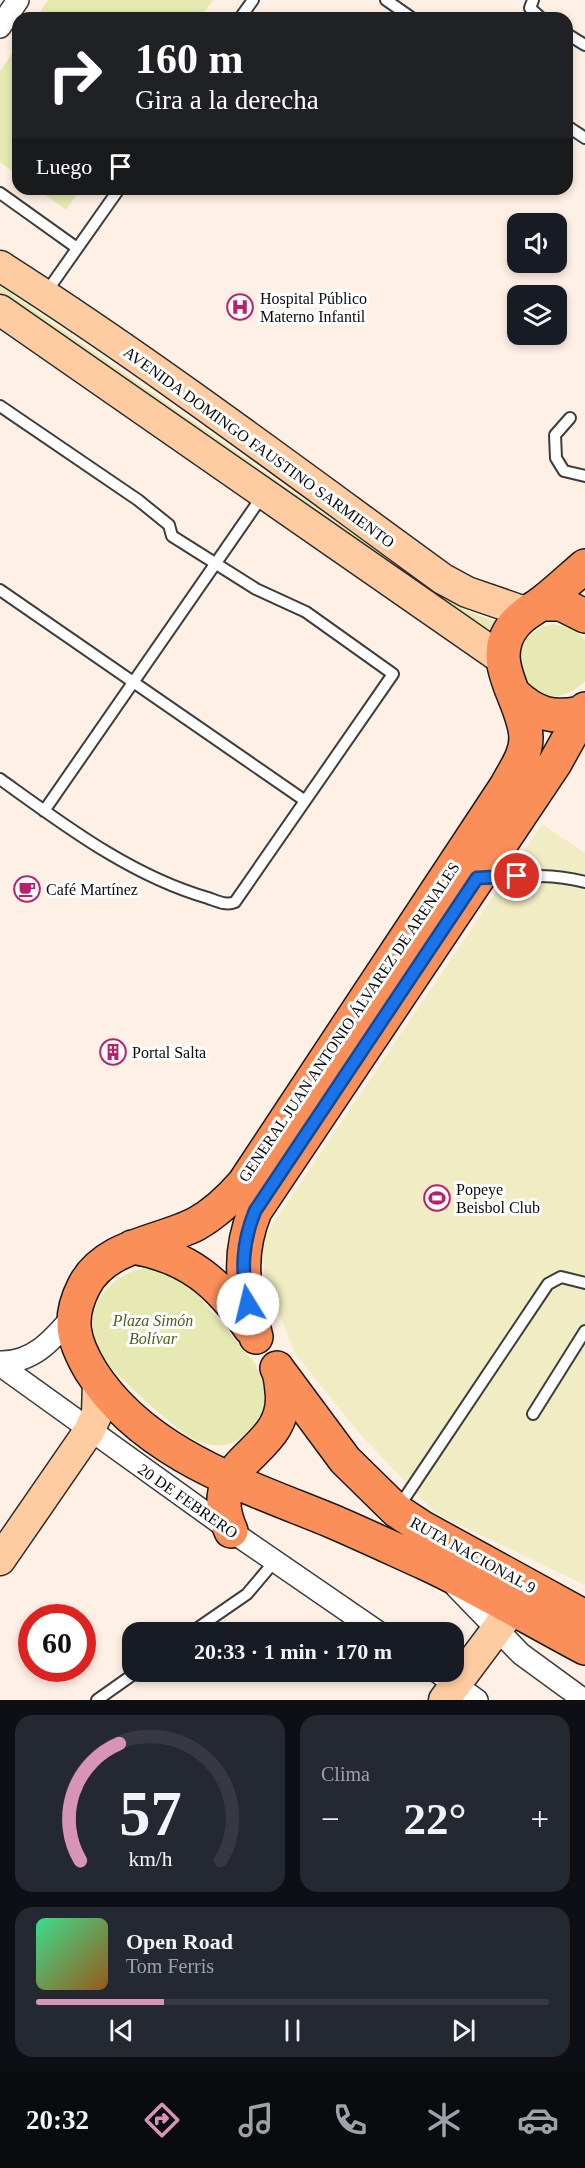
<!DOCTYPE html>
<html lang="es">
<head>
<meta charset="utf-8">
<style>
	:root { --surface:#171b24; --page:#242831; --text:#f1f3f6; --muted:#9ea1a6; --line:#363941; --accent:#d894b7 }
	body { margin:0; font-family:"Times New Roman",serif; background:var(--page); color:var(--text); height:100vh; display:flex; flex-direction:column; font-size:22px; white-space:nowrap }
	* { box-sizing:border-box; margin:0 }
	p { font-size:20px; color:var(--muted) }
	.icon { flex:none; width:33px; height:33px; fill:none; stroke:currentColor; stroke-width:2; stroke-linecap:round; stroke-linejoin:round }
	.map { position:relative; height:1700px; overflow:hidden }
	.drawer { display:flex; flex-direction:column; gap:15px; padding:15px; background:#0d0f14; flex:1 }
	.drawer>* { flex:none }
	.top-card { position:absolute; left:12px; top:12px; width:561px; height:183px; border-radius:18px; box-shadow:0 3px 9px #0003; background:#202124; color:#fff; overflow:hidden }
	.fabs { position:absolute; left:507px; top:213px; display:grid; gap:12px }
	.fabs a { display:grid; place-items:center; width:60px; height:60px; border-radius:12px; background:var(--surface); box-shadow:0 3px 9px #0003; font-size:30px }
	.speed { position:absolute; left:18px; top:1604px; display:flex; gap:12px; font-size:30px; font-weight:700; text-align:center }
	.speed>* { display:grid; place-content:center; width:78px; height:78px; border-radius:50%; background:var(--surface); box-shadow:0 3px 9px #0003; line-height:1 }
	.speed .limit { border:9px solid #d22; background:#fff; color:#111 }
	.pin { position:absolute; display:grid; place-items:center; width:51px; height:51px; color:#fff; margin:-26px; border:3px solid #fff; border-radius:50%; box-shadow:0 2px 6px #0007 }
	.me { position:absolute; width:66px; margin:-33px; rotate:351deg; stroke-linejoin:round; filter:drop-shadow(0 0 4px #0008) }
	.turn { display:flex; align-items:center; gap:21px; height:126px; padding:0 24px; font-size:27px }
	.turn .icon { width:78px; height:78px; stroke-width:2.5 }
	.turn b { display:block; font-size:42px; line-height:51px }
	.then { display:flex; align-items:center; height:57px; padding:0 24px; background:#0003; gap:12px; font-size:22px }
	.big { font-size:45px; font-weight:800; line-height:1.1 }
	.drawer .tile { flex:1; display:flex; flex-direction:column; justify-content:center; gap:9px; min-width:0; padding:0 21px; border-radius:18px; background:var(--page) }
	.drawer .dial { align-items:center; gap:0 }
	.dial svg { height:156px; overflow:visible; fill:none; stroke:var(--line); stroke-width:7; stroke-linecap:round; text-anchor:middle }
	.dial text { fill:var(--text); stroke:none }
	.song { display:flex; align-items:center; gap:18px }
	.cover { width:72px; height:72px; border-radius:9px; background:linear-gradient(135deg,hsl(150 70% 55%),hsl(30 70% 35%)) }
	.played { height:6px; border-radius:3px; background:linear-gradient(90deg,var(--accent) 25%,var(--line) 25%) }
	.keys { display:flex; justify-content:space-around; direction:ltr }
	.heat { display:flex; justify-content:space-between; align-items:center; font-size:33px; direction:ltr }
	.drawer .tiles { flex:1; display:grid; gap:15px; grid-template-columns:1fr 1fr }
	.tile:last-child { grid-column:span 2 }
	.trip { position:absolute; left:122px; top:1622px; width:342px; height:60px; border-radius:18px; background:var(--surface); box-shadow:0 3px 9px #0003; font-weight:800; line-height:60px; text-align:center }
	.dock { display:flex; height:96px; justify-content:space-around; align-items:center; background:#090b0e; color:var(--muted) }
	.dock .icon { width:42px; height:42px }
	.dock .selected { color:var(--accent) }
	.dock b { font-size:27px; color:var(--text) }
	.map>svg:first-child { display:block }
	.green { fill:#e6e9b1 }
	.pitch { fill:#f0ecc3 }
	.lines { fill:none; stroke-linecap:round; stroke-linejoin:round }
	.lane-casing { stroke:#3d3d3d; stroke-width:14 }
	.street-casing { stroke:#3d3d3d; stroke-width:24 }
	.secondary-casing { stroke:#2c2c2c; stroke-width:33 }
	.primary-casing { stroke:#1b1b1b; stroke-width:36 }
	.lane { stroke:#fff; stroke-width:10 }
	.street { stroke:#fff; stroke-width:21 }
	.secondary { stroke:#ffcca1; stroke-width:30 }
	.primary { stroke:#fb8f5a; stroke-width:33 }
	.route-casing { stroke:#114b97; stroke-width:15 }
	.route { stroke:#1a73e8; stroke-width:10 }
	.labels { text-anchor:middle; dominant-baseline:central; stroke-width:6; stroke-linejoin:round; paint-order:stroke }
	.poi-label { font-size:16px; fill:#0a0a0a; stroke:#fff; text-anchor:start }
	.street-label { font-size:16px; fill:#0a0a0a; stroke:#fff }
	.park-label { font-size:16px; font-style:italic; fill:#47611b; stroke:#fff }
</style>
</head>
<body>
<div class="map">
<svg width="585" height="1700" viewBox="0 0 585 1700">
	<rect width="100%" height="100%" fill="#fff0e6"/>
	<path class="green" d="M 48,0 L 213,0 L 200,18 L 36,18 Z
		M 18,44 L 18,175 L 0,162 L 0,71 Z
		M 37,189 L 81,189 L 66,210 Z
		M 0,286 L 422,582 L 470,612 L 499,623 L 490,642 L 0,296 Z
		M 554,624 L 575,629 L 585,640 L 585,681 C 534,732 485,638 554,624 Z
		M 152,1267 L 171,1273 L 192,1288 L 256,1365 L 263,1381 L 265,1411 C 256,1424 245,1440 228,1444 C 219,1447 205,1444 197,1441 C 179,1433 106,1368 99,1351 C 89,1330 90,1309 105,1291 C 118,1276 133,1269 152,1267 Z"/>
	<path class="pitch" d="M 542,824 L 585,853 L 585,1585 L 435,1513 L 361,1435 L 295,1354 L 265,1278 L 262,1240 Z"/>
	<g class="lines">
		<g class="lane-casing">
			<path id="lane" d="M 386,0 L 412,18
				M 533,0 L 530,8 L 541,18
				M 240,18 L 253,0
				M 567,34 L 585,45
				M 567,126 L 585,138
				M 0,193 L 77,248
				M 45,294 L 119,189
				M 0,406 L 138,500 L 169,525 L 172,536 L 256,589 L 306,612 L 393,674 L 235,902 C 226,906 217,901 208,898 C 131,876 64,825 0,779
				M 570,418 L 555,435 L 556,458 L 564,471 L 585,476
				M 0,590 L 304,800
				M 44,811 L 263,495
				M 487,878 C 520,876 552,873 585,882
				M 533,1414 L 585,1331
				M 398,1508 L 548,1284 L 561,1277 L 585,1283
				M 192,1632 L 247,1594 L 274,1562
				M 97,1700 L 138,1671"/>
		</g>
		<g class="street-casing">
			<path id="street" d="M 0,27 L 18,0
				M 0,1362 C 34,1363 54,1338 74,1315
				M 0,1365 L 231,1531 L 378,1632
				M 456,1587 L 521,1654 L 584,1700
				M 436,1671 L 477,1700"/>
		</g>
		<g class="secondary-casing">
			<path id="secondary" d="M 0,266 C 152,363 297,473 443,579 L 467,592 L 525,612
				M 0,310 L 502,659
				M 0,1560 L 89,1431 L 97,1414 L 98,1382
				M 444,1700 L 512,1609"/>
		</g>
		<g class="primary-casing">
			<path id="primary" d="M 585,566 C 571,578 557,591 543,602 C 533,610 522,614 514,625 C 484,662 525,700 526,738 C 526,756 514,771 507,785 L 244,1183 C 230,1199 216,1213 196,1224 C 159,1243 105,1245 84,1286 C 67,1319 73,1341 91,1371 C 144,1455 247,1486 334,1522 C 364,1535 394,1549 425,1563 C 479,1588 532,1620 585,1648
				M 540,604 L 561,604 L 585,616
				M 514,694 C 535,714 553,719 580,713
				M 132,1247 C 188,1256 219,1283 250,1328
				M 256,1337 C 244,1290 236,1258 255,1211 L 555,763 L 585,709
				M 279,1371 L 345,1460 L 397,1511 L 423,1528 L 585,1617
				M 231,1531 C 198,1458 290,1456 282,1391 C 281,1383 281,1375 277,1368"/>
		</g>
		<use href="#lane" class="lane"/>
		<use href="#street" class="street"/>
		<use href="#secondary" class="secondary"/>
		<use href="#primary" class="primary"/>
	</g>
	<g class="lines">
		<g class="route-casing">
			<path id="route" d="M 248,1304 C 241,1270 242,1243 255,1211 L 477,878 L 517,876"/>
		</g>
		<use href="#route" class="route"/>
	</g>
	<defs>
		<g id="hospital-ring" transform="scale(1.35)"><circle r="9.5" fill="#fff" stroke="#ba216a" stroke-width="1.5"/><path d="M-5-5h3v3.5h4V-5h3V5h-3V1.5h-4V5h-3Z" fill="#ba216a"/></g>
		<g id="cafe-ring" transform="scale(1.35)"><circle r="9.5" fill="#fff" stroke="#ba216a" stroke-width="1.5"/><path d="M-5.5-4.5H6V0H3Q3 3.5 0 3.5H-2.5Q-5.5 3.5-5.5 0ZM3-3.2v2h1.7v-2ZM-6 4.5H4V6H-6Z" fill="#ba216a"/></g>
		<g id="building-ring" transform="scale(1.35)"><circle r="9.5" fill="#fff" stroke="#ba216a" stroke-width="1.5"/><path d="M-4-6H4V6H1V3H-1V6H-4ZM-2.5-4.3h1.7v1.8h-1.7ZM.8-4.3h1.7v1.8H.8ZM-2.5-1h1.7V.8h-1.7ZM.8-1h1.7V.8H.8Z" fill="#ba216a"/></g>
		<g id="stadium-ring" transform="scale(1.35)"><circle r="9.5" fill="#fff" stroke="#ba216a" stroke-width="1.5"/><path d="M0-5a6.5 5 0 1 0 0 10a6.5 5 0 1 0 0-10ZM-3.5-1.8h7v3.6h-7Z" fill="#ba216a"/></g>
	</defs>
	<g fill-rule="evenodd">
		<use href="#hospital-ring" x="240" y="307"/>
		<use href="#cafe-ring" x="27" y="889"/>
		<use href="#building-ring" x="113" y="1052"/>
		<use href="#stadium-ring" x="437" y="1198"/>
	</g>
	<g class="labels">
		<g class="poi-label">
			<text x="260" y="298">Hospital Público<tspan x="260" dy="18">Materno Infantil</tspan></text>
			<text x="46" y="889">Café Martínez</text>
			<text x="132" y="1052">Portal Salta</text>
			<text x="456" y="1189">Popeye<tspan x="456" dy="18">Beisbol Club</tspan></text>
		</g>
		<g class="street-label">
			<text transform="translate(259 447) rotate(36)">AVENIDA DOMINGO FAUSTINO SARMIENTO</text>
			<text transform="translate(349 1022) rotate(-56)">GENERAL JUAN ANTONIO ÁLVAREZ DE ARENALES</text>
			<text transform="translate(188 1501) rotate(35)">20 DE FEBRERO</text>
			<text transform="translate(473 1555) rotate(29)">RUTA NACIONAL 9</text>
		</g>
		<g class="park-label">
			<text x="153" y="1320">Plaza Simón<tspan x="153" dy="18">Bolívar</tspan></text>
		</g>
	</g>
</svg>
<div class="fabs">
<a><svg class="icon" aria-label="sound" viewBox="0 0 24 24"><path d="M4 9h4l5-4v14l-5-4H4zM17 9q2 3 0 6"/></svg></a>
<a><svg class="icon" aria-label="layers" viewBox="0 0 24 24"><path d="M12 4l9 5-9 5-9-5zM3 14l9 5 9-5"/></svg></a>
</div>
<div class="speed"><div class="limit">60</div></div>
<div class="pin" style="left:517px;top:876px;background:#d93025"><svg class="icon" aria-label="arrive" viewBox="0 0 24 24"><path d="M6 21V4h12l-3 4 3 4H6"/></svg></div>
<svg class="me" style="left:248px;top:1304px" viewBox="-20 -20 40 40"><circle r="19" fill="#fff"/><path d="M0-13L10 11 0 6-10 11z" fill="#1a73e8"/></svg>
<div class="trip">20:33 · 1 min · 170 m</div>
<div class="top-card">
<div class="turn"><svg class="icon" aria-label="right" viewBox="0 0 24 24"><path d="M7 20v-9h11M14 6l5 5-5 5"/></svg><div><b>160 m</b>Gira a la derecha</div></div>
<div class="then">Luego<svg class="icon" aria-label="arrive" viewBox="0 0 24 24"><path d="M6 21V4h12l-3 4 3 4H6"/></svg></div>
</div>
</div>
<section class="drawer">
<div class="tiles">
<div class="tile dial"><svg viewBox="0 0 100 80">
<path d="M14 69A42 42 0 1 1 86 69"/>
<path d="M14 69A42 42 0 0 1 34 9" stroke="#d894b7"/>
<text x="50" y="56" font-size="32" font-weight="700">57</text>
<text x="50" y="72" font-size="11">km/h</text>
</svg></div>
<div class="tile"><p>Clima</p>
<div class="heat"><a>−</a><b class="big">22°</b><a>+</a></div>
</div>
<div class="tile">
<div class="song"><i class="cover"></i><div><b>Open Road</b><p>Tom Ferris</p></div></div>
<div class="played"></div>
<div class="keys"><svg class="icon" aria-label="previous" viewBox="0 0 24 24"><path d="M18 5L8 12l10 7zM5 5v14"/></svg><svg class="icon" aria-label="pause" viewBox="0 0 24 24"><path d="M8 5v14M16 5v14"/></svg><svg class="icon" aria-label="next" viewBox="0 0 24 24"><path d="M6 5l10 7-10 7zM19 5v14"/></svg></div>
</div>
</div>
</section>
<nav class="dock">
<b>20:32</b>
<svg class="icon selected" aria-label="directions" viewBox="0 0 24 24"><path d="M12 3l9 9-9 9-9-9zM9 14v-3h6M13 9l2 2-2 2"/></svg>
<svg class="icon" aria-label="music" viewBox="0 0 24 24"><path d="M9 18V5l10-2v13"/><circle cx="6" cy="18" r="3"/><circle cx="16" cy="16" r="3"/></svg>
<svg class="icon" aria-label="phone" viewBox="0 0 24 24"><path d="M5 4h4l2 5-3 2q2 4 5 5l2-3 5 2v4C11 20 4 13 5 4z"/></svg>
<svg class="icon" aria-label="climate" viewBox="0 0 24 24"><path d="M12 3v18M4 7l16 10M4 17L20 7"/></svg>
<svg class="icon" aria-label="car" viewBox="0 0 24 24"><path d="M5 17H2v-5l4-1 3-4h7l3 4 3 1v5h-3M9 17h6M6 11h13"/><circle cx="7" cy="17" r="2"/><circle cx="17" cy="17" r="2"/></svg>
</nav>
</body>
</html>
